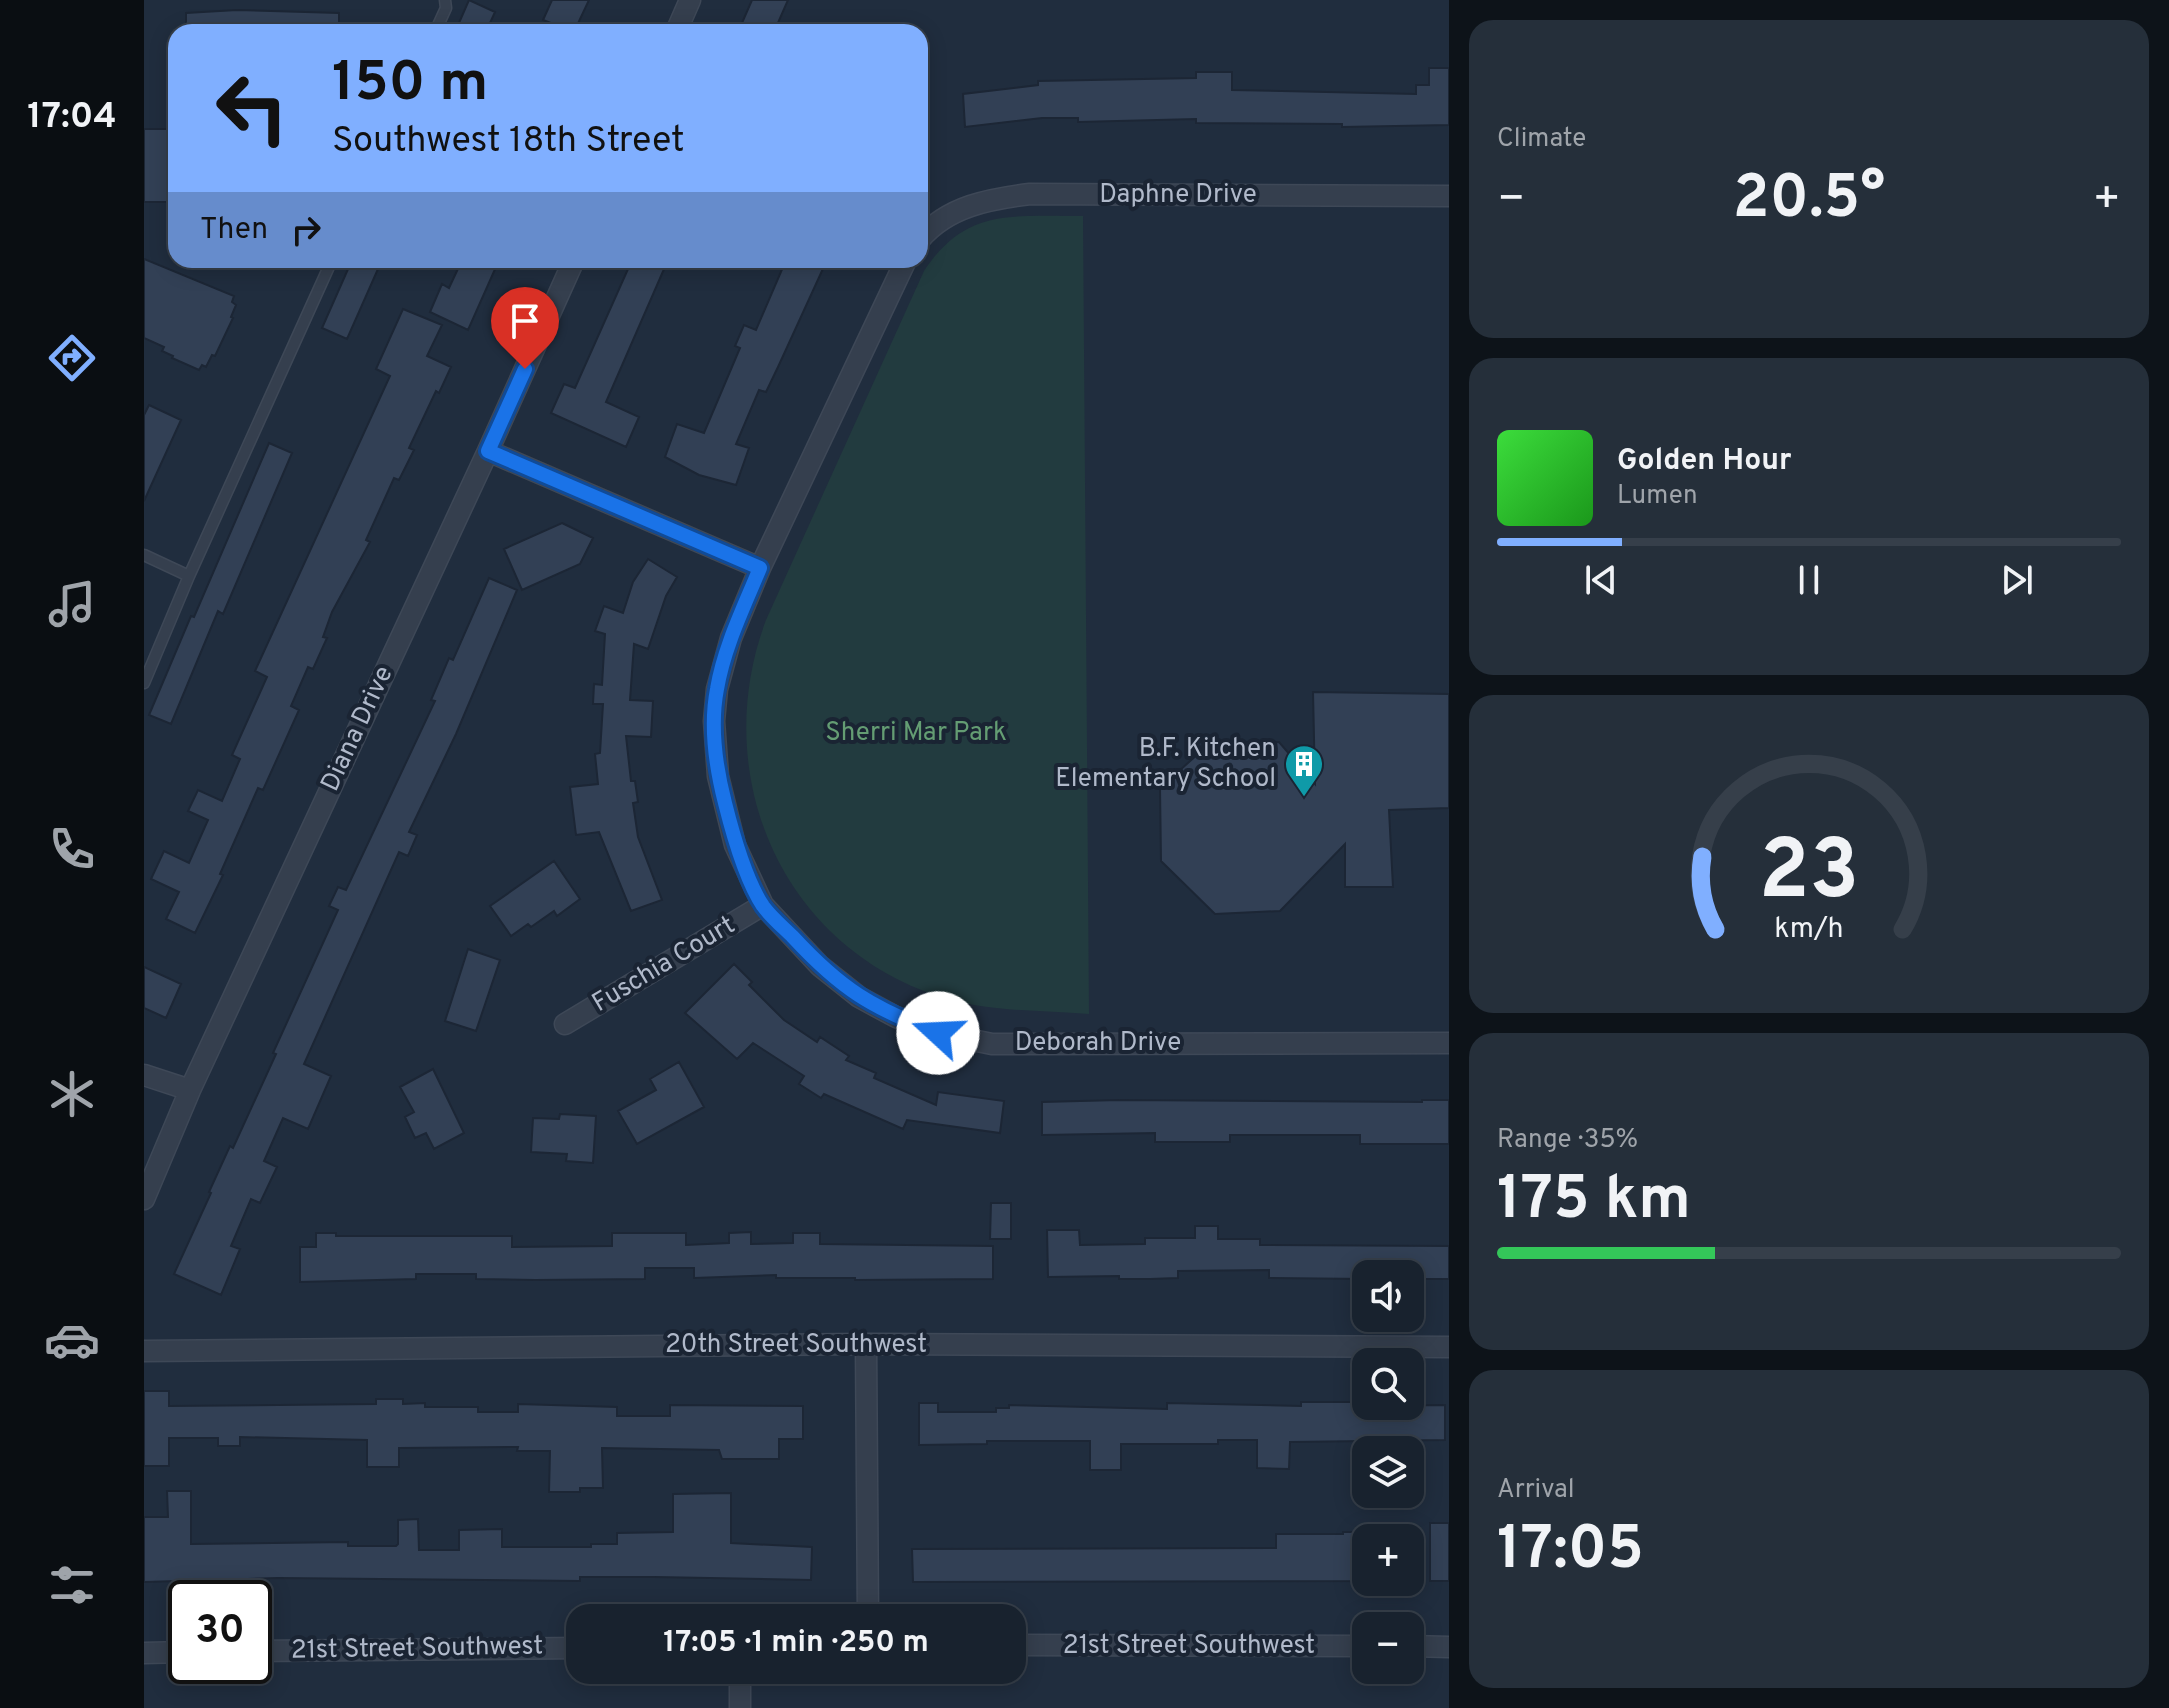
<!DOCTYPE html>
<html lang="en">
<head>
<meta charset="utf-8">
<style>
	:root { --surface:#18222e; --page:#252f3a; --text:#f1f3f6; --muted:#9fa4aa; --line:#363f4a; --accent:#80afff }
	body { margin:0; font-family:Overpass,sans-serif; background:var(--page); color:var(--text); height:100vh; display:flex; flex-direction:column; font-size:30px; white-space:nowrap }
	* { box-sizing:border-box; margin:0 }
	p { font-size:26px; color:var(--muted) }
	.icon { flex:none; width:44px; height:44px; fill:none; stroke:currentColor; stroke-width:2; stroke-linecap:round; stroke-linejoin:round }
	.map { position:relative; flex:1; overflow:hidden }
	.panel { display:flex; flex-direction:column; gap:20px; padding:20px; background:#0d1319; width:720px }
	.panel>* { flex:none }
	.hud { position:absolute; left:24px; top:24px; width:760px; height:244px; border-radius:24px; box-shadow:0 4px 20px #0003,0 0 0 2px var(--line); background:#80afff; color:#111; overflow:hidden }
	.fabs { position:absolute; left:1208px; top:1260px; display:grid; gap:16px }
	.fabs a { display:grid; place-items:center; width:72px; height:72px; border-radius:16px; background:var(--surface); box-shadow:0 4px 20px #0003,0 0 0 2px var(--line); font-size:40px }
	.speed { position:absolute; left:24px; top:1580px; display:flex; gap:16px; font-size:40px; font-weight:700; text-align:center }
	.speed>* { display:grid; place-content:center; width:104px; height:104px; border-radius:50%; background:var(--surface); box-shadow:0 4px 20px #0003,0 0 0 2px var(--line); line-height:1 }
	.speed .limit { border:4px solid #111; border-radius:12px; background:#fff; color:#111 }
	.pin { position:absolute; display:grid; place-items:center; width:68px; height:68px; color:#fff; margin:-82px -34px; border-radius:50% 50% 50% 0; rotate:-45deg; box-shadow:0 0 8px #0007 }
	.pin .icon { rotate:45deg }
	.me { position:absolute; width:88px; margin:-44px; rotate:290deg; stroke-linejoin:round; filter:drop-shadow(0 0 6px #0008) }
	.turn { display:flex; align-items:center; gap:28px; height:168px; padding:0 32px; font-size:36px }
	.turn .icon { width:104px; height:104px; stroke-width:2.5 }
	.turn b { display:block; font-size:56px; line-height:68px }
	.then { display:flex; align-items:center; height:76px; padding:0 32px; background:#0003; gap:16px; font-size:30px }
	.big { font-size:60px; font-weight:700; line-height:1.1 }
	.panel .widget { flex:1; display:flex; flex-direction:column; justify-content:center; gap:12px; min-width:0; padding:0 28px; border-radius:24px; background:var(--page) }
	.panel .dial { align-items:center; gap:0 }
	.dial svg { height:208px; overflow:visible; fill:none; stroke:var(--line); stroke-width:7; stroke-linecap:round; text-anchor:middle }
	.dial text { fill:var(--text); stroke:none }
	.song { display:flex; align-items:center; gap:24px }
	.cover { width:96px; height:96px; border-radius:12px; background:linear-gradient(135deg,hsl(120 70% 55%),hsl(120 70% 35%)) }
	.played { height:8px; border-radius:4px; background:linear-gradient(90deg,var(--accent) 20%,var(--line) 20%) }
	.keys { display:flex; justify-content:space-around; direction:ltr }
	.heat { display:flex; justify-content:space-between; align-items:center; font-size:44px; direction:ltr }
	.charge { height:12px; border-radius:6px; background:linear-gradient(90deg,#34c759 35%,var(--line) 0) }
	.trip { position:absolute; left:422px; top:1604px; width:460px; height:80px; border-radius:24px; background:var(--surface); box-shadow:0 4px 20px #0003,0 0 0 2px var(--line); font-weight:700; line-height:80px; text-align:center }
	main { display:flex; flex:1; min-height:0 }
	.tab-bar { display:flex; flex-direction:column; width:144px; justify-content:space-around; align-items:center; background:#0a0e12; color:var(--muted) }
	.tab-bar .icon { width:56px; height:56px }
	.tab-bar .on { color:var(--accent) }
	.tab-bar b { font-size:36px; color:var(--text) }
	.map>svg:first-child { display:block }
	.green { fill:#223b3f }
	.building { fill:#324055; stroke:#1c2635; stroke-width:2 }
	.lines { fill:none; stroke-linecap:round; stroke-linejoin:round }
	.lane-casing { stroke:#3e4857; stroke-width:13 }
	.street-casing { stroke:#3e4857; stroke-width:23 }
	.lane { stroke:#353f4e; stroke-width:10 }
	.street { stroke:#353f4e; stroke-width:20 }
	.route-casing { stroke:#114b97; stroke-width:20 }
	.route { stroke:#1a73e8; stroke-width:14 }
	.labels { text-anchor:middle; dominant-baseline:central; stroke-width:8; stroke-linejoin:round; paint-order:stroke }
	.street-label { font-size:26px; fill:#b0b9ca; stroke:#1a2433 }
	.park-label { font-size:26px; fill:#649d73; stroke:#1a2433 }
	.poi-label { font-size:26px; fill:#b0b9ca; stroke:#1a2433; text-anchor:end }
</style>
</head>
<body>
<main>
<nav class="tab-bar">
<b>17:04</b>
<svg class="icon on" aria-label="directions" viewBox="0 0 24 24"><path d="M12 3l9 9-9 9-9-9zM9 14v-3h6M13 9l2 2-2 2"/></svg>
<svg class="icon" aria-label="music" viewBox="0 0 24 24"><path d="M9 18V5l10-2v13"/><circle cx="6" cy="18" r="3"/><circle cx="16" cy="16" r="3"/></svg>
<svg class="icon" aria-label="phone" viewBox="0 0 24 24"><path d="M5 4h4l2 5-3 2q2 4 5 5l2-3 5 2v4C11 20 4 13 5 4z"/></svg>
<svg class="icon" aria-label="climate" viewBox="0 0 24 24"><path d="M12 3v18M4 7l16 10M4 17L20 7"/></svg>
<svg class="icon" aria-label="car" viewBox="0 0 24 24"><path d="M5 17H2v-5l4-1 3-4h7l3 4 3 1v5h-3M9 17h6M6 11h13"/><circle cx="7" cy="17" r="2"/><circle cx="17" cy="17" r="2"/></svg>
<svg class="icon" aria-label="filters" viewBox="0 0 24 24"><path d="M4 7h16M4 17h16"/><circle cx="9" cy="7" r="2"/><circle cx="15" cy="17" r="2"/></svg>
</nav>
<div class="map">
<svg width="1305" height="1708" viewBox="0 0 1305 1708">
	<rect width="100%" height="100%" fill="#202d3e"/>
	<path class="green" d="M 939,216 L 945,1014 C 897,1010 846,1012 800,998 C 637,948 564,774 622,620 L 780,271 C 823,206 870,217 939,216 Z"/>
	<path class="building" d="M 325,0 L 351,12 L 342,32 L 311,32 Z
		M 408,0 L 445,0 L 430,32 L 399,20 Z
		M 608,0 L 644,0 L 630,32 L 594,32 Z
		M 93,10 L 195,13 L 195,32 L 42,32 L 42,13 Z
		M 1285,68 L 1305,68 L 1305,125 L 1198,127 L 1198,124 L 1052,123 L 1052,119 L 934,122 L 934,118 L 898,118 L 821,127 L 819,94 L 894,85 L 894,81 L 1052,78 L 1052,72 L 1088,72 L 1088,90 L 1272,94 L 1272,85 L 1285,85 Z
		M 0,129 L 32,129 L 32,202 L 0,202 Z
		M 0,259 L 90,296 L 88,302 L 92,305 L 87,317 L 89,318 L 71,356 L 68,355 L 62,367 L 58,365 L 55,370 L 28,358 L 29,356 L 18,351 L 20,347 L 0,338 Z
		M 208,260 L 238,260 L 203,339 L 178,328 Z
		M 318,260 L 336,260 L 352,267 L 324,330 L 286,312 L 298,284 L 305,288 Z
		M 488,260 L 524,260 L 462,402 L 495,417 L 482,447 L 407,413 L 420,384 L 431,388 Z
		M 642,260 L 683,260 L 634,367 L 622,392 L 615,390 L 592,444 L 605,448 L 592,485 L 555,475 L 521,457 L 533,424 L 560,433 L 596,348 L 591,346 L 600,325 L 612,330 Z
		M 259,309 L 298,325 L 283,356 L 307,367 L 295,393 L 292,391 L 265,448 L 270,450 L 255,480 L 250,478 L 222,540 L 226,542 L 188,612 L 179,637 L 183,638 L 169,669 L 164,667 L 147,706 L 155,710 L 119,790 L 114,788 L 76,874 L 79,875 L 51,933 L 22,919 L 35,892 L 7,879 L 20,851 L 45,863 L 64,820 L 44,811 L 54,790 L 78,801 L 96,759 L 88,755 L 123,677 L 111,671 L 246,376 L 232,369 Z
		M 5,405 L 37,420 L 0,501 L 0,415 Z
		M 125,443 L 148,453 L 79,614 L 74,611 L 27,724 L 5,715 L 47,616 L 50,617 Z
		M 418,523 L 449,538 L 436,564 L 378,590 L 360,549 Z
		M 504,559 L 533,577 L 522,596 L 504,649 L 490,644 L 486,700 L 509,701 L 507,737 L 482,736 L 487,781 L 491,781 L 494,802 L 489,803 L 494,837 L 518,900 L 487,911 L 455,832 L 432,835 L 426,787 L 454,784 L 451,754 L 456,753 L 459,704 L 449,704 L 450,684 L 458,685 L 461,634 L 451,631 L 460,606 L 479,613 L 489,582 Z
		M 345,578 L 373,590 L 312,734 L 265,832 L 273,835 L 264,856 L 255,852 L 160,1064 L 187,1076 L 177,1099 L 164,1129 L 139,1118 L 120,1161 L 133,1167 L 116,1203 L 107,1199 L 87,1246 L 96,1249 L 77,1295 L 30,1274 L 67,1193 L 65,1192 L 86,1146 L 89,1148 L 132,1054 L 129,1053 L 194,910 L 185,906 L 194,887 L 202,890 L 291,701 L 287,700 L 305,658 L 309,660 Z
		M 1169,692 L 1305,694 L 1305,808 L 1245,810 L 1249,887 L 1201,887 L 1201,844 L 1136,911 L 1071,914 L 1017,861 L 1016,788 L 1064,745 L 1135,742 L 1171,784 Z
		M 410,861 L 436,899 L 413,916 L 410,911 L 387,927 L 384,924 L 367,936 L 346,906 Z
		M 324,949 L 356,960 L 332,1031 L 301,1021 Z
		M 590,964 L 608,982 L 605,985 L 640,1020 L 673,1042 L 676,1037 L 705,1056 L 702,1060 L 732,1073 L 730,1078 L 792,1105 L 794,1092 L 860,1101 L 856,1133 L 763,1120 L 759,1129 L 680,1094 L 677,1098 L 655,1084 L 660,1076 L 609,1043 L 593,1059 L 541,1013 Z
		M 0,967 L 37,984 L 22,1018 L 0,1008 Z
		M 535,1062 L 560,1107 L 493,1144 L 474,1111 L 512,1090 L 506,1079 Z
		M 289,1069 L 320,1133 L 290,1149 L 282,1133 L 271,1138 L 261,1117 L 270,1112 L 256,1087 Z
		M 975,1100 L 1278,1102 L 1278,1100 L 1305,1100 L 1305,1144 L 1216,1144 L 1216,1135 L 1086,1135 L 1086,1142 L 1011,1142 L 1011,1133 L 898,1135 L 898,1102 Z
		M 416,1114 L 452,1116 L 449,1163 L 422,1161 L 423,1154 L 387,1152 L 389,1118 L 415,1119 Z
		M 847,1203 L 867,1203 L 867,1239 L 846,1239 Z
		M 1051,1226 L 1074,1226 L 1074,1239 L 1116,1239 L 1116,1245 L 1305,1246 L 1305,1279 L 1269,1279 L 1269,1274 L 1222,1274 L 1222,1279 L 1125,1278 L 1125,1270 L 1034,1271 L 1034,1278 L 1006,1279 L 975,1279 L 975,1276 L 904,1277 L 903,1230 L 935,1230 L 936,1245 L 1001,1244 L 1001,1238 L 1051,1238 Z
		M 607,1232 L 607,1244 L 649,1243 L 649,1233 L 676,1233 L 676,1244 L 849,1246 L 849,1279 L 711,1280 L 711,1278 L 632,1278 L 632,1275 L 550,1278 L 550,1268 L 501,1268 L 501,1279 L 391,1280 L 332,1279 L 332,1274 L 272,1274 L 272,1279 L 156,1282 L 156,1247 L 172,1247 L 172,1233 L 192,1233 L 192,1236 L 368,1236 L 368,1247 L 468,1246 L 468,1233 L 542,1233 L 542,1245 L 585,1243 L 585,1233 Z
		M 0,1391 L 25,1391 L 25,1406 L 232,1404 L 232,1399 L 259,1399 L 259,1404 L 281,1403 L 281,1407 L 334,1407 L 334,1412 L 374,1412 L 374,1404 L 473,1407 L 473,1416 L 526,1416 L 526,1405 L 659,1406 L 659,1439 L 635,1439 L 635,1459 L 578,1459 L 575,1450 L 458,1448 L 459,1488 L 436,1488 L 436,1492 L 405,1492 L 406,1451 L 373,1451 L 374,1447 L 255,1448 L 255,1467 L 223,1467 L 223,1440 L 96,1437 L 96,1446 L 74,1446 L 74,1438 L 25,1438 L 25,1466 L 0,1466 Z
		M 1157,1402 L 1218,1402 L 1218,1406 L 1301,1405 L 1301,1440 L 1146,1442 L 1145,1469 L 1113,1468 L 1113,1440 L 1074,1440 L 1074,1444 L 977,1444 L 977,1470 L 946,1470 L 946,1441 L 843,1441 L 843,1444 L 775,1445 L 775,1403 L 794,1403 L 794,1412 L 852,1412 L 852,1408 L 865,1408 L 865,1405 L 1023,1409 L 1023,1403 L 1157,1406 Z
		M 23,1491 L 47,1491 L 47,1544 L 204,1542 L 204,1546 L 252,1546 L 254,1544 L 254,1520 L 274,1519 L 275,1550 L 315,1550 L 315,1530 L 358,1529 L 358,1547 L 447,1547 L 447,1544 L 473,1544 L 473,1533 L 529,1532 L 529,1494 L 587,1493 L 587,1543 L 668,1547 L 667,1580 L 511,1577 L 436,1577 L 436,1581 L 134,1578 L 0,1582 L 0,1517 L 24,1517 Z
		M 1286,1523 L 1305,1523 L 1305,1581 L 1286,1581 Z
		M 1199,1532 L 1222,1532 L 1222,1581 L 769,1582 L 768,1549 L 1132,1548 L 1132,1534 L 1199,1534 Z"/>
	<g class="lines">
		<g class="lane-casing">
			<path id="lane" d="M 291,32 L 302,8 L 301,0
				M 0,555 L 45,576 L 188,260
				M 0,683 L 45,576"/>
		</g>
		<g class="street-casing">
			<path id="street" d="M 532,32 L 546,0
				M 776,239 C 804,206 846,199 886,194 L 1305,196
				M 762,260 L 616,568 L 587,638 L 573,689 L 570,721 L 574,776 L 591,845 L 619,905 L 676,966 L 715,997 L 752,1017 L 794,1033 L 848,1044 L 1305,1043
				M 344,451 L 616,568
				M 421,1024 L 619,905
				M 0,1075 L 46,1090
				M 0,1199 L 46,1090 L 344,451 L 430,260
				M 722,1344 L 724,1618
				M 0,1351 L 722,1344 L 1305,1347
				M 868,1645 L 1222,1646
				M 1266,1646 L 1305,1647
				M 110,1651 L 436,1648
				M 0,1653 L 42,1652
				M 596,1708 L 596,1670"/>
		</g>
		<use href="#lane" class="lane"/>
		<use href="#street" class="street"/>
	</g>
	<g class="lines">
		<g class="route-casing">
			<path id="route" d="M 381,369 L 344,451 L 616,568 C 600,607 580,647 573,689 C 566,725 572,768 581,803 C 589,835 601,879 619,906 C 627,917 639,927 649,937 C 697,989 728,1008 794,1033"/>
		</g>
		<use href="#route" class="route"/>
	</g>
	<defs>
		<g id="building-pin" transform="scale(2)"><path d="M0 17L-7.5 6A9.5 9.5 0 1 1 7.5 6Z" fill="#0f9aa8" stroke="#1a2433"/><path d="M-4-6H4V6H1V3H-1V6H-4ZM-2.5-4.3h1.7v1.8h-1.7ZM.8-4.3h1.7v1.8H.8ZM-2.5-1h1.7V.8h-1.7ZM.8-1h1.7V.8H.8Z" fill="#fff"/></g>
	</defs>
	<g fill-rule="evenodd">
		<use href="#building-pin" x="1160" y="764"/>
	</g>
	<g class="labels">
		<g class="street-label">
			<text x="1034" y="195">Daphne Drive</text>
			<text transform="translate(214 729) rotate(-65)">Diana Drive</text>
			<text transform="translate(520 965) rotate(-31)">Fuschia Court</text>
			<text x="954" y="1043">Deborah Drive</text>
			<text x="652" y="1345">20th Street Southwest</text>
			<text x="1045" y="1646">21st Street Southwest</text>
			<text transform="translate(273 1649) rotate(-1)">21st Street Southwest</text>
		</g>
		<g class="park-label">
			<text x="772" y="733">Sherri Mar Park</text>
		</g>
		<g class="poi-label">
			<text x="1132" y="749">B.F. Kitchen<tspan x="1132" dy="30">Elementary School</tspan></text>
		</g>
	</g>
</svg>
<div class="fabs">
<a><svg class="icon" aria-label="sound" viewBox="0 0 24 24"><path d="M4 9h4l5-4v14l-5-4H4zM17 9q2 3 0 6"/></svg></a>
<a><svg class="icon" aria-label="search" viewBox="0 0 24 24"><circle cx="10" cy="10" r="6"/><path d="M15 15l6 6"/></svg></a>
<a><svg class="icon" aria-label="layers" viewBox="0 0 24 24"><path d="M12 4l9 5-9 5-9-5zM3 14l9 5 9-5"/></svg></a>
<a>+</a>
<a>−</a>
</div>
<div class="speed"><div class="limit">30</div></div>
<div class="pin" style="left:381px;top:369px;background:#d93025"><svg class="icon" aria-label="arrive" viewBox="0 0 24 24"><path d="M6 21V4h12l-3 4 3 4H6"/></svg></div>
<svg class="me" style="left:794px;top:1033px" viewBox="-20 -20 40 40"><circle r="19" fill="#fff"/><path d="M0-13L10 11 0 6-10 11z" fill="#1a73e8"/></svg>
<div class="trip">17:05 · 1 min · 250 m</div>
<div class="hud">
<div class="turn"><svg class="icon" aria-label="left" viewBox="0 0 24 24"><path d="M17 20v-9H6M10 6l-5 5 5 5"/></svg><div><b>150 m</b>Southwest 18th Street</div></div>
<div class="then">Then<svg class="icon" aria-label="right" viewBox="0 0 24 24"><path d="M7 20v-9h11M14 6l5 5-5 5"/></svg></div>
</div>
</div>
<section class="panel">
<div class="widget"><p>Climate</p>
<div class="heat"><a>−</a><b class="big">20.5°</b><a>+</a></div>
</div>
<div class="widget">
<div class="song"><i class="cover"></i><div><b>Golden Hour</b><p>Lumen</p></div></div>
<div class="played"></div>
<div class="keys"><svg class="icon" aria-label="previous" viewBox="0 0 24 24"><path d="M18 5L8 12l10 7zM5 5v14"/></svg><svg class="icon" aria-label="pause" viewBox="0 0 24 24"><path d="M8 5v14M16 5v14"/></svg><svg class="icon" aria-label="next" viewBox="0 0 24 24"><path d="M6 5l10 7-10 7zM19 5v14"/></svg></div>
</div>
<div class="widget dial"><svg viewBox="0 0 100 80">
<path d="M14 69A42 42 0 1 1 86 69"/>
<path d="M14 69A42 42 0 0 1 9 41" stroke="#80afff"/>
<text x="50" y="56" font-size="32" font-weight="700">23</text>
<text x="50" y="72" font-size="11">km/h</text>
</svg></div>
<div class="widget"><p>Range · 35%</p><b class="big">175 km</b><div class="charge"></div></div>
<div class="widget"><p>Arrival</p><b class="big">17:05</b></div>
</section>
</main>
</body>
</html>
